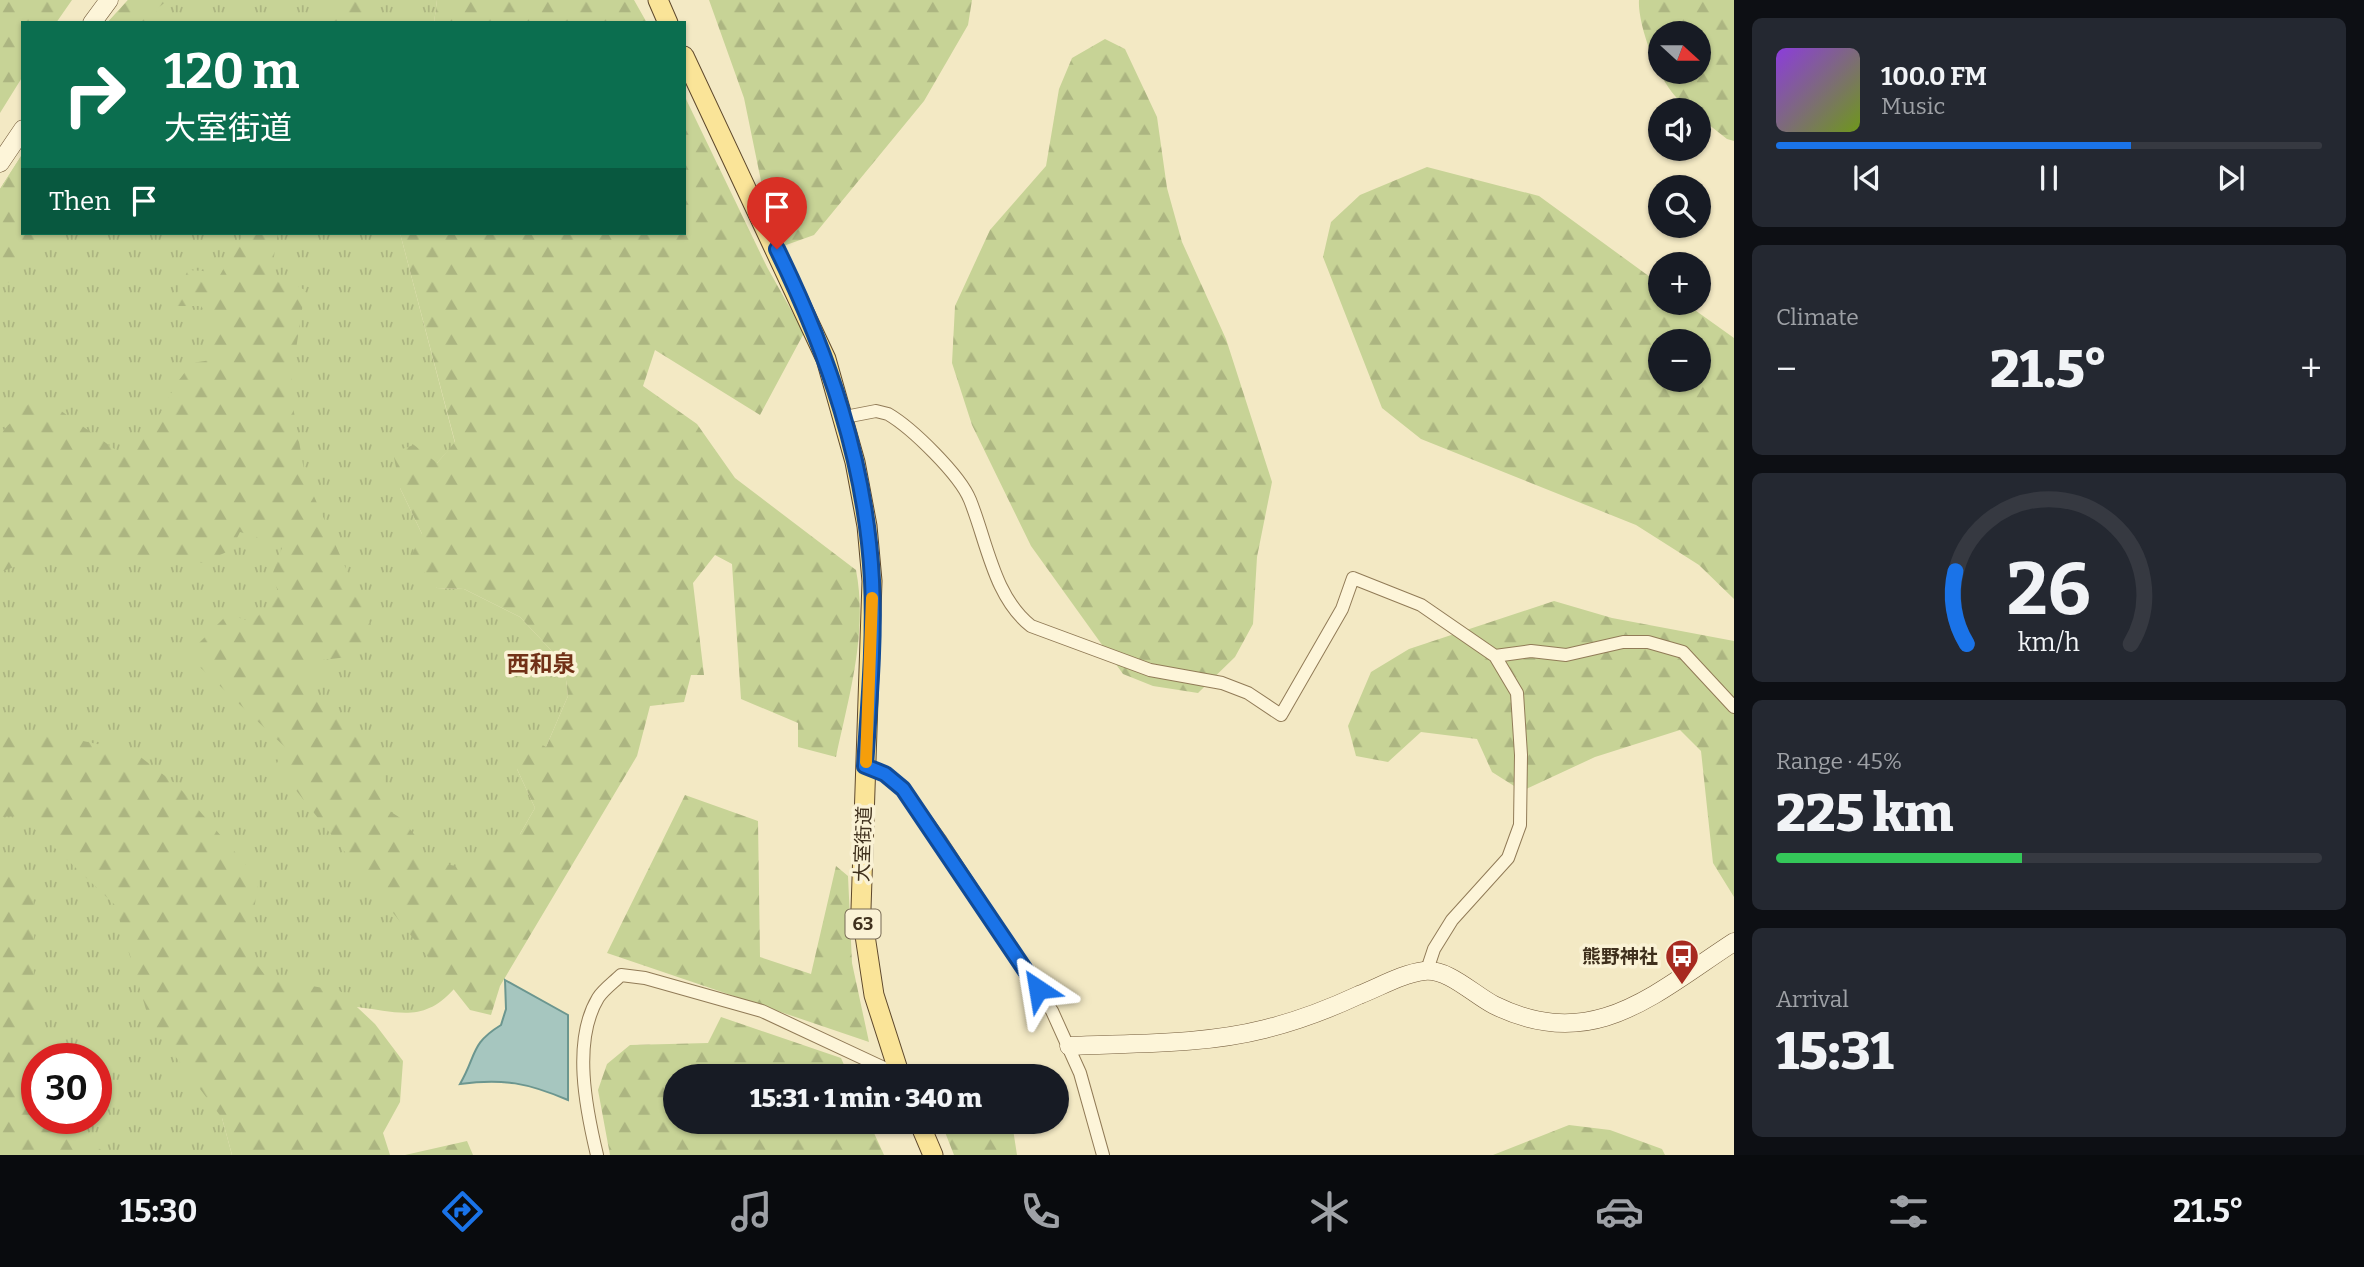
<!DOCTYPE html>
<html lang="en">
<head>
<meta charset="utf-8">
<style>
	:root { --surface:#171b24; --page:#242831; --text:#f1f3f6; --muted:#9ea1a6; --line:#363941; --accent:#1a73e8 }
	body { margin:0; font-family:Bitter,"Noto Sans JP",serif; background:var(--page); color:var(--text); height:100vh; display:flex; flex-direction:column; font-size:26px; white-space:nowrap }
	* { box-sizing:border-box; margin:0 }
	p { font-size:23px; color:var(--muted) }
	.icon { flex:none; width:38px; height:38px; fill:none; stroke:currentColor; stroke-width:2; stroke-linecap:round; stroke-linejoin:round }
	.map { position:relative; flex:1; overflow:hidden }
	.details { display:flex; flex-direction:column; gap:18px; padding:18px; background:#0d0f14; width:630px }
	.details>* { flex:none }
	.hud { position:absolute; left:21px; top:21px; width:665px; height:214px; border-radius:0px; box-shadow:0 2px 5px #0004; background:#0b6e4f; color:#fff; overflow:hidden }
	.needle { width:46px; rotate:111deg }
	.tools { position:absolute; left:1648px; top:21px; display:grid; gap:14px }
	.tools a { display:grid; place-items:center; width:63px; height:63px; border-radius:50%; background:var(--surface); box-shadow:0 2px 5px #0004; font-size:35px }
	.speed { position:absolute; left:21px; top:1043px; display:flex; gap:14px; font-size:35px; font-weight:700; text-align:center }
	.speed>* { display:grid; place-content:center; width:91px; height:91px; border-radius:50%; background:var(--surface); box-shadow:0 2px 5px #0004; line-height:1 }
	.speed .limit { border:10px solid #d22; background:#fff; color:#111 }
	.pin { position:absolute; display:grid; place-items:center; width:60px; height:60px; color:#fff; margin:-72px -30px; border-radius:50% 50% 50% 0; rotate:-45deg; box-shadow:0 0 7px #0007 }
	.pin .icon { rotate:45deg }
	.me { position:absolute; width:77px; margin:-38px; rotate:327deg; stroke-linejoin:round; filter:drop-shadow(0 0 5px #0008) }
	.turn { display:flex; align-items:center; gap:24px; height:147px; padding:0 28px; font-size:32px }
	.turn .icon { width:91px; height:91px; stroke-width:2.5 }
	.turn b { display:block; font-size:49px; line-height:60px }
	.then { display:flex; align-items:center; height:66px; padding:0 28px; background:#0003; gap:14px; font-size:26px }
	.big { font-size:52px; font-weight:800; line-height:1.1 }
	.details .card { flex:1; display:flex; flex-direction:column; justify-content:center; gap:10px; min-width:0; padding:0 24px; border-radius:10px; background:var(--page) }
	.details .dial { align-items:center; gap:0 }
	.dial svg { height:182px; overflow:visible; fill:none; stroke:var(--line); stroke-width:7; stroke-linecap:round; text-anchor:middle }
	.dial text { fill:var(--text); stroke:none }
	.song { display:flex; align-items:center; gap:21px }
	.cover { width:84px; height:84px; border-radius:10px; background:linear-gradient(135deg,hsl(270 70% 55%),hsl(80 70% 35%)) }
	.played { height:7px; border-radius:4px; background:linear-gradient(90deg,var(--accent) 65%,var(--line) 65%) }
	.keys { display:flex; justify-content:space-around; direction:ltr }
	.heat { display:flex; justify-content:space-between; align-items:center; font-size:38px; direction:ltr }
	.charge { height:10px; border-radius:5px; background:linear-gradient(90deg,#34c759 45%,var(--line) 0) }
	.trip { position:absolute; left:663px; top:1064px; width:406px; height:70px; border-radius:35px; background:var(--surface); box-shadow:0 2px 5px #0004; font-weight:800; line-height:70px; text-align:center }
	.tab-bar { display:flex; height:112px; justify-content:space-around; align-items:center; background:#090b0e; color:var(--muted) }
	.tab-bar .icon { width:49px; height:49px }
	.tab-bar .selected { color:var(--accent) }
	.tab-bar b { font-size:32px; color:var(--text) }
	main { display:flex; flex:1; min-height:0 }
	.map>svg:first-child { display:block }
	.grass { fill:url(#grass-tufts); fill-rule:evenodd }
	.forest { fill:url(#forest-firs); fill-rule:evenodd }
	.water { fill:#a6c6bf; stroke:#6b968f; stroke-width:2 }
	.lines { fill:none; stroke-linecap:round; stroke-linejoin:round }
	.street-casing { stroke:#917b57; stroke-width:14 }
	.secondary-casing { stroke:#735b3b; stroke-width:19 }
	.primary-casing { stroke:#5e482c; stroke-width:21 }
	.street { stroke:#fdf5d9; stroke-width:12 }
	.secondary { stroke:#fdf5d9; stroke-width:18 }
	.primary { stroke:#fae498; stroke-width:19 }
	.route-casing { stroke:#114b97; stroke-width:18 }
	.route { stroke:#1a73e8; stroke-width:12 }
	.slow { stroke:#f59e0b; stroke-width:12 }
	.labels { text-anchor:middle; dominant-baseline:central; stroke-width:7; stroke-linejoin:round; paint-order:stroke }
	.shield { fill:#faf2d5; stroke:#776a54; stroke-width:2 }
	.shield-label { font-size:18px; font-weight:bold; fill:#3f301d }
	.street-label { font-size:19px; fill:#3f301d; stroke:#faf2d5 }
	.poi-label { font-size:19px; font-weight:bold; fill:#3f301d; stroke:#faf2d5; text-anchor:end }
	.quarter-label { font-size:23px; font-weight:bold; fill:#713117; stroke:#faf2d5 }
</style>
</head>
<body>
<main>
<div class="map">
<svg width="1734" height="1155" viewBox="0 0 1734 1155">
	<defs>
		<pattern id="grass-tufts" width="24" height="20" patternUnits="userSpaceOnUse" patternTransform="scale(1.75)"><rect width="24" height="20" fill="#c7d396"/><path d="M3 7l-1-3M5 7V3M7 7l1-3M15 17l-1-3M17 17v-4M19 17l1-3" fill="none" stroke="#acb581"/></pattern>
		<pattern id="forest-firs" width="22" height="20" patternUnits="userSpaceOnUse" patternTransform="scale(1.75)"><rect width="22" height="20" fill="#c7d396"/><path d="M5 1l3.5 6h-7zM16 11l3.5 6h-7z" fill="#acb581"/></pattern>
	</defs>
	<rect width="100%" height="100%" fill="#f3e9c4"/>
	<path class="grass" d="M 128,0 L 437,0 L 434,23 L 107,23 Z
		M 23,153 L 23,233 L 400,233 L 455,443 L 437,463 L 400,488 L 422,534 L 437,588 L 464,589 L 520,617 L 564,664 L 568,696 L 546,747 L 517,769 L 535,808 L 520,834 L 454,989 C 424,1023 398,1012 357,1007 L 222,1118 L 232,1155 L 0,1155 L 0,189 ZM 37,1059 L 96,1059 L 96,1118 L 37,1118 Z"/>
	<path class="forest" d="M 0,0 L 72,0 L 56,23 L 23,23 L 23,76 L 0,113 Z
		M 128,0 L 168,0 L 158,8 L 151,23 L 107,23 Z
		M 330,0 L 372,0 L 373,23 L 330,23 Z
		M 437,0 L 634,0 L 647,23 L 434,23 Z
		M 709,0 L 972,0 L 968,25 L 924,101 L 814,235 L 775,249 L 744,98 Z
		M 1639,0 L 1734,0 L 1734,141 L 1727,139 L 1699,117 L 1699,110 C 1667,110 1637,28 1639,0 ZM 1661,33 L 1699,33 L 1699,72 L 1661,72 Z
		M 1105,39 L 1125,49 L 1157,117 L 1167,188 L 1182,242 L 1226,339 L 1272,482 L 1257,557 L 1253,624 L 1235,657 L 1198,693 L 1153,686 L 1123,674 L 1031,546 L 972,425 L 952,363 L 955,306 L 990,230 L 1046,166 L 1059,89 L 1072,58 Z
		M 684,95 L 767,267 L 804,333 L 760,415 L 655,350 L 643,386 L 697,424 L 735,478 L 856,570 C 868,632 849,696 836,757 L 798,747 L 798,723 L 741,699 L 732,564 L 715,555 L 693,583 L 704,675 L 691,675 L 684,702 L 650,706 L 637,756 L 500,986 L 491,1015 L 470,1010 L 276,765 L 285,747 L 187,655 L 228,614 L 252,622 L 280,593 L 271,578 L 283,545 L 240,532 L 231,550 L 202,563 L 136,555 L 40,558 L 0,572 L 0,434 L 28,404 L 43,398 L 120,453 L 160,414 L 176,384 L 192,363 L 211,360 L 211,320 L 201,306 L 171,306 L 188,270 L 203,271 L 216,282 L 244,233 L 278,233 L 271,274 L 305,290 L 290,389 L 305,476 L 374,632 L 356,656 L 314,661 L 306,684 L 377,748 L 391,812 L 402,819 L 417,838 L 412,857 L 465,868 L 494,841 L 520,834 L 535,808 L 517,769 L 521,746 L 533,740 L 546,747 L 568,696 L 564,664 L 520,617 L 464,589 L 437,588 L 411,556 L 422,534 L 400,488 L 393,452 L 414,445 L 437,463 L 455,442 L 400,233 L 684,233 Z
		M 23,153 L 23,233 L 52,233 L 9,282 L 0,287 L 0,189 Z
		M 1427,167 L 1539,196 L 1661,285 L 1661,303 L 1685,303 L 1734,338 L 1734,599 L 1699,565 L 1636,525 L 1421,439 L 1382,408 L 1323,257 L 1331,222 L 1360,195 ZM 1661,341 L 1699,341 L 1699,380 L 1661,380 Z
		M 1554,601 L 1612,618 L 1734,641 L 1734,897 L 1713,863 L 1701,751 L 1680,730 L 1595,757 L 1522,791 L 1492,772 L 1477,739 L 1421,732 L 1388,762 L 1356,756 L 1348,726 L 1371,672 L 1409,649 Z
		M 0,732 L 46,733 L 134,752 L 178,786 L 259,880 L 251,927 L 252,958 L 267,978 L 340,991 L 375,1024 L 403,1061 L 400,1102 L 383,1133 L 390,1155 L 232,1155 L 222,1118 L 150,1023 L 115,905 L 21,816 L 0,817 Z
		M 685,795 L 758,821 L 760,957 L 811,974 L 836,866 L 848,876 L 852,963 L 869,1042 L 607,953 Z
		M 0,862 L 32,890 L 35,913 L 33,965 L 41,1033 L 19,1104 L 37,1114 L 37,1118 L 45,1118 L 100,1149 L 104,1155 L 0,1155 Z
		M 721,1017 L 841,1058 L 849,1076 L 676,1076 L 676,1122 L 869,1122 L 884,1155 L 610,1155 L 598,1090 L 607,1064 L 630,1045 L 708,1043 Z
		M 941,1122 L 976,1122 L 1013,1129 L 1017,1155 L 954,1155 Z
		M 1569,1125 L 1610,1130 L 1662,1149 L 1665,1155 L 1493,1155 Z
		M 467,1141 L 473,1155 L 405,1155 Z"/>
	<path class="water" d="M 505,980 L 568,1015 L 568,1100 C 528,1083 503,1078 460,1084 C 477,1055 470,1044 501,1025 L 506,1009 Z"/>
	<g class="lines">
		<g class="street-casing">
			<path id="street" d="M 845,417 L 876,411 L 888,414 C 912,428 960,475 970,500 C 987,542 994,597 1031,626 L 1150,670 L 1222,683 L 1248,693 L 1281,715 L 1342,609 L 1353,578 L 1421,605 L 1495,656 L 1517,693 L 1521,755 L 1520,825 L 1508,858 L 1452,920 L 1434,949 L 1427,970
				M 1495,656 L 1531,651 L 1566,655 L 1623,642 L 1648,642 L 1683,652 L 1734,707
				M 865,766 L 885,774 L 903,789 L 941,841 L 1052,1011 L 1080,1073 L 1103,1155
				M 597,1155 C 586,1109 572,1041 598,998 C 603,990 614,982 621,975 L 645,978 L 762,1011 L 899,1075"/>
		</g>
		<g class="secondary-casing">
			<path id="secondary" d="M 92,23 L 109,0
				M 0,163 L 23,129
				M 1069,1046 C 1134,1043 1202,1045 1265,1029 C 1297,1021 1329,1009 1359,995 C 1380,987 1401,974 1424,971 C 1448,968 1474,995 1494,1005 C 1593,1054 1654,994 1734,942"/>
		</g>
		<g class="primary-casing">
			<path id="primary" d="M 658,0 L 668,23
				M 684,56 L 826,359 L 855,462 L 867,526 L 872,581 L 861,909 L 874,995 L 900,1076
				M 919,1122 L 933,1155"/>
		</g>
		<use href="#street" class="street"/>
		<use href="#secondary" class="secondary"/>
		<use href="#primary" class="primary"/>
	</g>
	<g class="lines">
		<g class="route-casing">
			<path id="route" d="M 777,249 C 828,353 866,463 872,580 C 875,642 869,705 865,766 L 885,774 L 903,789 L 1038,989"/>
		</g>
		<use href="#route" class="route"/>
		<path class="slow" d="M 866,762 L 872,598"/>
	</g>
	<defs>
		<g id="bus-pin" transform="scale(1.75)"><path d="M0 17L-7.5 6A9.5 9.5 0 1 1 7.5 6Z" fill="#a72a20" stroke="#faf2d5"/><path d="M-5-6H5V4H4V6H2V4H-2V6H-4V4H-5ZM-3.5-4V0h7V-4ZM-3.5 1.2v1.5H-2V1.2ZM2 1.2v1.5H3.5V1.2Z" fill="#fff"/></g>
	</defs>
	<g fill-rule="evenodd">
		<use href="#bus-pin" x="1682" y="956"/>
	</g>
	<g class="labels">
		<rect class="shield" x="845.5" y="909.5" width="35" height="29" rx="5"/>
		<g class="shield-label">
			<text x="863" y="924">63</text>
		</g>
		<g class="street-label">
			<text transform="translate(863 844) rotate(-88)">大室街道</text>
		</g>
		<g class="poi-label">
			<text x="1658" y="956">熊野神社</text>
		</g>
		<g class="quarter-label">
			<text x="541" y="664">西和泉</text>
		</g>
	</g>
</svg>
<div class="tools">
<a><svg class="needle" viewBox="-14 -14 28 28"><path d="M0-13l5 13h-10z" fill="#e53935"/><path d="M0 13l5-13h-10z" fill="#9ea1a6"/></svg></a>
<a><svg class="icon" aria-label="sound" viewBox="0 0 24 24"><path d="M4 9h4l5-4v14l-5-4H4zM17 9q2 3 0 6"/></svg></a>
<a><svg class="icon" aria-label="search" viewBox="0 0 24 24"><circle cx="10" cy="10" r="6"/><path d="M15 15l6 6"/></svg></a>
<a>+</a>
<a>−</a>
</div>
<div class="speed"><div class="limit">30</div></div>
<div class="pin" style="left:777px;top:249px;background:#d93025"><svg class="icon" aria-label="arrive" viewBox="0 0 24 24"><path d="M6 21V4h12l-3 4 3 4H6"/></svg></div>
<svg class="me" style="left:1038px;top:989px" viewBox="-20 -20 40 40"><path d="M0-17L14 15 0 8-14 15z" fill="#1a73e8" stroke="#fff" stroke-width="4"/></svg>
<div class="trip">15:31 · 1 min · 340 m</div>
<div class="hud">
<div class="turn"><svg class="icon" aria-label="right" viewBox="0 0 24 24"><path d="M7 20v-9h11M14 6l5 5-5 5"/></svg><div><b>120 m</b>大室街道</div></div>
<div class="then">Then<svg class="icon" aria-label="arrive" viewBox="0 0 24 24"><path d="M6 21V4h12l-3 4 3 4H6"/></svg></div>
</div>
</div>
<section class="details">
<div class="card">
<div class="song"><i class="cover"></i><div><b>100.0 FM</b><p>Music</p></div></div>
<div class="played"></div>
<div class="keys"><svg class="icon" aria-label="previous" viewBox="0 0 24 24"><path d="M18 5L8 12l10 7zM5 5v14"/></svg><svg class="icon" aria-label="pause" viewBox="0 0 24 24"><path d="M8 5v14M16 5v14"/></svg><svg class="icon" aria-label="next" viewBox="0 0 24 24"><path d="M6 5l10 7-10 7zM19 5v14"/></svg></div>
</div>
<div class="card"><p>Climate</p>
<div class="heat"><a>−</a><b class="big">21.5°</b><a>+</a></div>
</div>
<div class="card dial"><svg viewBox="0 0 100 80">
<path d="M14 69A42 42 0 1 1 86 69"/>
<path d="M14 69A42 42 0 0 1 9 37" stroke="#1a73e8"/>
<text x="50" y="56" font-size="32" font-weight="700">26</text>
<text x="50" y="72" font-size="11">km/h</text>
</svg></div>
<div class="card"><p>Range · 45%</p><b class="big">225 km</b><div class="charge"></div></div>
<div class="card"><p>Arrival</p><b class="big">15:31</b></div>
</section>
</main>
<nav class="tab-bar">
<b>15:30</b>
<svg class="icon selected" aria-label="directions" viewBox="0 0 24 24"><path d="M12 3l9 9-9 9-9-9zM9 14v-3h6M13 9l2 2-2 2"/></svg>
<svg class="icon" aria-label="music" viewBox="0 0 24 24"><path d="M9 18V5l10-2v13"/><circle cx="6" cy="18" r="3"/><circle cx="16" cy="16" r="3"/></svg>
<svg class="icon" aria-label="phone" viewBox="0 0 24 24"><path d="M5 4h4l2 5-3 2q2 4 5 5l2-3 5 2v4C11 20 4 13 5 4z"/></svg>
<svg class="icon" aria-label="climate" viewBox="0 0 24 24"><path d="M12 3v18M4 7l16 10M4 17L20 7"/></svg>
<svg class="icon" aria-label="car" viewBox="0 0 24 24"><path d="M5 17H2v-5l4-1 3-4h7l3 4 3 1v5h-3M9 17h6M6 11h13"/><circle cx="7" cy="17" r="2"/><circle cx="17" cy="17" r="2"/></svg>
<svg class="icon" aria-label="filters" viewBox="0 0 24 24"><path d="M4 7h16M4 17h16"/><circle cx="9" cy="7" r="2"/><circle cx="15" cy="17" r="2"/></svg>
<b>21.5°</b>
</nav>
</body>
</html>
